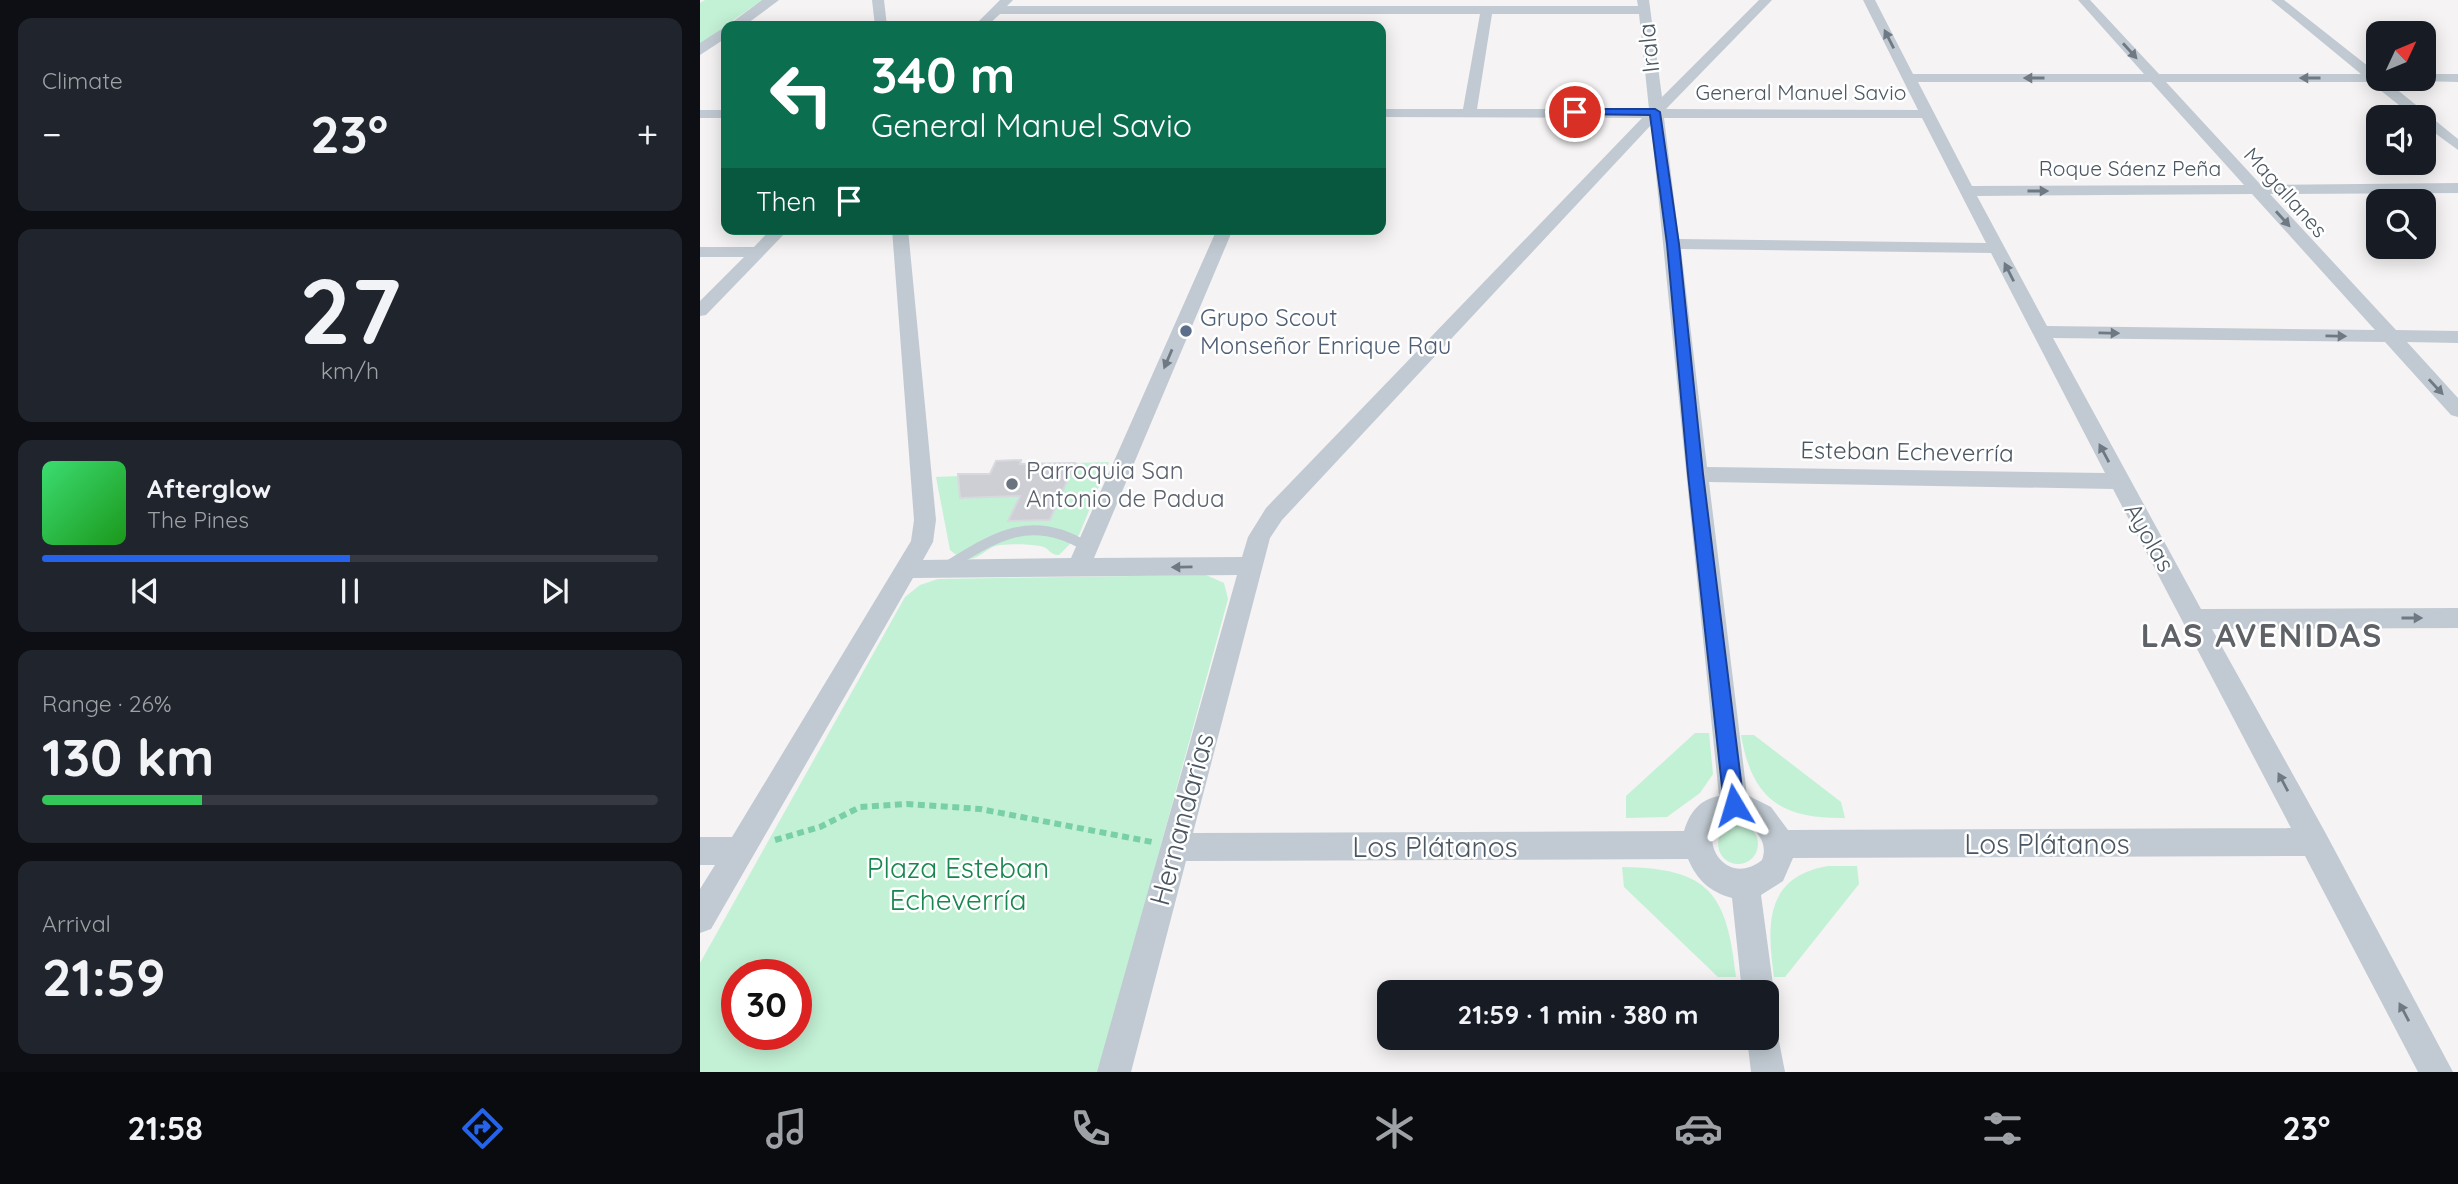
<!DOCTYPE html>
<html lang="en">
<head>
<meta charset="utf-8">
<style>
	:root { --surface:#171b24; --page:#20242c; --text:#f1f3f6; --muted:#9ea1a6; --line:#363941; --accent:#2563eb }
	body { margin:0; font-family:Quicksand,sans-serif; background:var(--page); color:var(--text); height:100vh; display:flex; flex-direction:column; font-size:26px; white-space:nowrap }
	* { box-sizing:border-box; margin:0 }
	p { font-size:23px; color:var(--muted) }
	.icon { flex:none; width:38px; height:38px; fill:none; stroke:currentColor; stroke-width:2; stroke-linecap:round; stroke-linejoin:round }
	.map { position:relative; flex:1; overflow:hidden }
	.details { display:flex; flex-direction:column; gap:18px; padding:18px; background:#0d0f14; width:700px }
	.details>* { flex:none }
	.banner { position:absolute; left:21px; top:21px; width:665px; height:214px; border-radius:14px; box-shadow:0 4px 18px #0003; background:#0b6e4f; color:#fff; overflow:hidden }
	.needle { width:46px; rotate:46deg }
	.fabs { position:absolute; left:1666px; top:21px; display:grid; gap:14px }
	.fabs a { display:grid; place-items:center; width:70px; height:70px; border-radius:14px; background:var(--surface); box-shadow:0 4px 18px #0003; font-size:35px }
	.speed { position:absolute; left:21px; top:959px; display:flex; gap:14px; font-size:35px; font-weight:700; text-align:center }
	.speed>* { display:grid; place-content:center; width:91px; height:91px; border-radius:50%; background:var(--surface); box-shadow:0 4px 18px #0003; line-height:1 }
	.speed .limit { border:10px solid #d22; background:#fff; color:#111 }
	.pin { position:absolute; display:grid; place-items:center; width:60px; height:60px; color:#fff; margin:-30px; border:4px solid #fff; border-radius:50%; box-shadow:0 2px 7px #0007 }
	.me { position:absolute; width:77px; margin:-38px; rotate:353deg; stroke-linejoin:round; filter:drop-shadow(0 0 5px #0008) }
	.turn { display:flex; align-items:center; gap:24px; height:147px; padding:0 35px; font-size:32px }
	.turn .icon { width:91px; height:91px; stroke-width:2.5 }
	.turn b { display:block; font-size:49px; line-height:60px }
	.then { display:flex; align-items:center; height:66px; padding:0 35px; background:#0003; gap:14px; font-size:26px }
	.big { font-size:52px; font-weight:700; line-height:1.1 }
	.details .widget { flex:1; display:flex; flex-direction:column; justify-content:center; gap:10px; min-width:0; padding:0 24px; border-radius:14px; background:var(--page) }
	.details .dial { align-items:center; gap:0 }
	.dial b { font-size:91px; line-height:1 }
	.song { display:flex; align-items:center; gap:21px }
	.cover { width:84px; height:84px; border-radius:10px; background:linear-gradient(135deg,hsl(140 70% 55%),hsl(120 70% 35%)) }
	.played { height:7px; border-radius:4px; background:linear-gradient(90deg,var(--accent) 50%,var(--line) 50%) }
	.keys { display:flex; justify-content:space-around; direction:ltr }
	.heat { display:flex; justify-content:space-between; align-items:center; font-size:38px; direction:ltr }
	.charge { height:10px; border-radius:5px; background:linear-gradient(90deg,#34c759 26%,var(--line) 0) }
	.trip { position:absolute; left:677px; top:980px; width:402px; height:70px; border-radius:14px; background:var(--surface); box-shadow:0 4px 18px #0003; font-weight:700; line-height:70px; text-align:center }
	.tabs { display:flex; height:112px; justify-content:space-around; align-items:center; background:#090b0e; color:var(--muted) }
	.tabs .icon { width:49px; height:49px }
	.tabs .on { color:var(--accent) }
	.tabs b { font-size:32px; color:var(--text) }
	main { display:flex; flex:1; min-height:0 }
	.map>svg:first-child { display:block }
	.green { fill:#c3f1d5; fill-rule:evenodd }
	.building { fill:#cdcfd5; stroke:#d7d9de; stroke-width:2 }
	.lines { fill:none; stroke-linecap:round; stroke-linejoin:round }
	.path { stroke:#7ad0a6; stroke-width:6; stroke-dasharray:7 4.5; stroke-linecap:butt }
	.service { stroke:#c1cad2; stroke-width:10 }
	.minor { fill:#c1cad2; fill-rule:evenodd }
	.tertiary { fill:#c1cad2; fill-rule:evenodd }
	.oneway { fill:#6e7983 }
	.route { fill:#2563eb; stroke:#184099; stroke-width:2 }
	.service-dot { fill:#5c6f8a; stroke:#fff; stroke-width:2.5 }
	.worship-dot { fill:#6b7280; stroke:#fff; stroke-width:2.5 }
	.labels { text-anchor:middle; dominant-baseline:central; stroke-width:5; stroke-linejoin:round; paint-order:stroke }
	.far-street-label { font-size:21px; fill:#4a5661; stroke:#fff }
	.street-label { font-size:24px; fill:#4a5661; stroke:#fff }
	.service-label { font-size:24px; fill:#4e5e75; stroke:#fff; text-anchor:start }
	.worship-label { font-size:24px; fill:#5b616d; stroke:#fff; text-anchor:start }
	.near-street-label { font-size:28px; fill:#4a5661; stroke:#fff }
	.near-park-label { font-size:28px; fill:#17864f; stroke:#fff }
	.district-label { font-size:32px; font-weight:bold; letter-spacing:2px; fill:#5f6368; stroke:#fff }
</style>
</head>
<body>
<main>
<section class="details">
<div class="widget"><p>Climate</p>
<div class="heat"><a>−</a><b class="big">23°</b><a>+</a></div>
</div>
<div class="widget dial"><b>27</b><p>km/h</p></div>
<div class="widget">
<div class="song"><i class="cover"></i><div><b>Afterglow</b><p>The Pines</p></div></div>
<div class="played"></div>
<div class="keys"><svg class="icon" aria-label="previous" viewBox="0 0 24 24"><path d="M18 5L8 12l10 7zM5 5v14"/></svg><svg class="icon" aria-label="pause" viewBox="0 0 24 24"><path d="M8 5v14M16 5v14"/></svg><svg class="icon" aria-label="next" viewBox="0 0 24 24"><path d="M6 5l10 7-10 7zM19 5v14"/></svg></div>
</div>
<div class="widget"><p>Range · 26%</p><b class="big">130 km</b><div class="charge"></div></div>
<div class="widget"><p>Arrival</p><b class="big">21:59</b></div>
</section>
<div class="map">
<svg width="1758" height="1072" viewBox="0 0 1758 1072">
	<rect width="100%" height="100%" fill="#f5f3f3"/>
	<path class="green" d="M 5,0 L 62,0 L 0,44 L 0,3 Z
		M 409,462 L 379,535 L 359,555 C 349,555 349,547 340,546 C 328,544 312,544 300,545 C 282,547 275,572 250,550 L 236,477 L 258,476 L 260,498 L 322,492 L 350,520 L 375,463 Z
		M 506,575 L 524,583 L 528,599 L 399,1072 L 0,1072 L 0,963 L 205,597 L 220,585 L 238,579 ZM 37,975 L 96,975 L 96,1034 L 37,1034 Z
		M 995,733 L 1009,733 L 1013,774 L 1000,793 L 967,817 L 926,818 L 926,796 Z
		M 1041,735 L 1054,735 L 1141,802 L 1145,818 C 1081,819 1052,799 1041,735 Z
		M1018 844a20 20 0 1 1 40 0a20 20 0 1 1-40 0Z
		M 1128,866 L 1157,866 L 1159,884 L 1085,977 L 1074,977 C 1067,926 1064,877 1128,866 Z
		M 922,867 C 1010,868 1027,894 1036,977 L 1018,977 L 924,887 Z"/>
	<path class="building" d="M 321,460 L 320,464 L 375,463 L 350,520 L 308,521 L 320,496 L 260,498 L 258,474 L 290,474 L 296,461 Z"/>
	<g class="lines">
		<path class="path" d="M 75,840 L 120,827 L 160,807 L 207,804 L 280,809 L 452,842"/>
		<path class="service" d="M 246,567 C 296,536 332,513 387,547"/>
		<path class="minor" d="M 172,0 L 184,0 L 187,26 L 175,26 Z
			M 300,0 L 313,0 L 307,6 L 938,6 L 937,0 L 949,0 L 962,97 L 1059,0 L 1072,0 L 966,109 L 1218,110 L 1163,0 L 1175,0 L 1213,74 L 1444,74 L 1378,0 L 1390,0 L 1459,74 L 1661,74 L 1571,0 L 1584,0 L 1678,74 L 1678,79 L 1684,79 L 1758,139 L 1758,150 L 1724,125 L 1724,117 L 1714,117 L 1670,82 L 1466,82 L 1561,185 L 1758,183 L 1758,193 L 1570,194 L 1696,330 L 1758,331 L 1758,343 L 1707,342 L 1758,398 L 1758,417 L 1751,415 L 1685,342 L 1353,338 L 1501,609 L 1758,608 L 1758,628 L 1512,629 L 1625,832 L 1753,1072 L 1718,1072 L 1605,856 L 1093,858 L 1083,881 L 1061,895 L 1074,992 L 1068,1004 L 1068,992 L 1042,992 L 1032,898 C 1010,892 997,880 988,859 L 486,861 L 431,1072 L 397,1072 L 537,575 L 213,578 L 11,929 L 0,933 L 0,889 L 15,865 L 0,865 L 0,837 L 32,837 L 211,541 L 214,520 L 192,229 L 208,229 L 236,520 L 233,542 L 223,560 L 371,558 L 517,229 L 533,229 L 394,558 L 542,557 L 548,537 L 566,508 L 942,118 L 681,117 L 681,109 L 763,109 L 780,14 L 300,14 L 287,26 L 274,26 ZM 792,14 L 939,14 L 949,109 L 777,109 ZM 1218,82 L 1451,82 L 1544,185 L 1272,186 ZM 964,118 L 1222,118 L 1286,243 L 979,239 ZM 951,125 L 1019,796 C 999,800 990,812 984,831 L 493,833 L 570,538 L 582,520 ZM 1552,194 L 1675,330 L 1347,326 L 1277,196 ZM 981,249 L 1291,253 L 1405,473 L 1007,467 ZM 1009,482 L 1413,489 L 1591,828 L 1088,830 L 1071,807 L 1047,795 ZM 1040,819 C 1055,829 1069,841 1062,860 C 1019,894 987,817 1040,819 Z
			M 1724,74 L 1758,74 L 1758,82 L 1719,81 L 1718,79 L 1724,79 Z
			M 0,110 L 26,110 L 26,118 L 0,118 Z
			M 71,229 L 89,229 L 6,315 L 0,316 L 0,301 L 44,257 L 0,257 L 0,247 L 54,247 Z
			M 1068,1023 L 1076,1026 L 1085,1072 L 1051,1072 L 1047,1038 L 1068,1038 Z"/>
		<path class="tertiary" d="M 62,0 L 79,0 L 44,26 L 27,26 Z
			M 26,26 L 26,38 L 0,55 L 0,43 Z"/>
	</g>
	<defs><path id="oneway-solid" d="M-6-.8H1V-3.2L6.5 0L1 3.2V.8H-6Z" transform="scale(1.75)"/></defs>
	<g class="oneway">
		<use href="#oneway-solid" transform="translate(1189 39) rotate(-117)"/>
		<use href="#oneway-solid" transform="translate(1430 51) rotate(48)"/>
		<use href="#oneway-solid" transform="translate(1334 78) rotate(180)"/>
		<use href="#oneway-solid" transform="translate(1610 78) rotate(180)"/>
		<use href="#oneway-solid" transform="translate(1338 191)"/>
		<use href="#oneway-solid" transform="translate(1583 219) rotate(48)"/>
		<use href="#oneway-solid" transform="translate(1309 272) rotate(-117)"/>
		<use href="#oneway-solid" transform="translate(1409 333) rotate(1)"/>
		<use href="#oneway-solid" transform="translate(1636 336) rotate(1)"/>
		<use href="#oneway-solid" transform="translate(468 359) rotate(113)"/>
		<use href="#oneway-solid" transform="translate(1736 387) rotate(47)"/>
		<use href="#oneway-solid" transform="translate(1404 453) rotate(-118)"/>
		<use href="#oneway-solid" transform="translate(482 567) rotate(179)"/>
		<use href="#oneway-solid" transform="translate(1712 618)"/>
		<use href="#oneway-solid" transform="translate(1583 782) rotate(-118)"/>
		<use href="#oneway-solid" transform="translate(1704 1012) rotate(-118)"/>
	</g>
	<path class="route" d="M 875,109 L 955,109 L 960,112 L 979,244 L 1003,474 L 1044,805 L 1041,812 L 1034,814 L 1027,812 L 1024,805 L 988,474 L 967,244 L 950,115 L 872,114 Z"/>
	<circle class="service-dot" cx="486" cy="331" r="7"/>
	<circle class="worship-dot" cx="312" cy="484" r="7"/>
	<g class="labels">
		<g class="far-street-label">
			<text x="1101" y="92">General Manuel Savio</text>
			<text x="1430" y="168">Roque Sáenz Peña</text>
			<text transform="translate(1586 192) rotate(48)">Magallanes</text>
		</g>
		<g class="street-label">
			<text transform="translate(948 48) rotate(-96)">Irala</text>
			<text transform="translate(1207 451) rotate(1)">Esteban Echeverría</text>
			<text transform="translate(1450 537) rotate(60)">Ayolas</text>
		</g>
		<g class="service-label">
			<text x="500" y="317">Grupo Scout<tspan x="500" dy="28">Monseñor Enrique Rau</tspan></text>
		</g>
		<g class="worship-label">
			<text x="326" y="470">Parroquia San<tspan x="326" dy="28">Antonio de Padua</tspan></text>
		</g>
		<g class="near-street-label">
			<text transform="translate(481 819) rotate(-75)">Hernandarias</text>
			<text x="1347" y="843">Los Plátanos</text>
			<text x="735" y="846">Los Plátanos</text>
		</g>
		<g class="near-park-label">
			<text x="258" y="867">Plaza Esteban<tspan x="258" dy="32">Echeverría</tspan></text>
		</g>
		<g class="district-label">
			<text x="1562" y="635">LAS AVENIDAS</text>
		</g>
	</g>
</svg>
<div class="fabs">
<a><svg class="needle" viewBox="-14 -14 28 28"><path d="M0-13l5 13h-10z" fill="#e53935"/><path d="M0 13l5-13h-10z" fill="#9ea1a6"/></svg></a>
<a><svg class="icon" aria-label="sound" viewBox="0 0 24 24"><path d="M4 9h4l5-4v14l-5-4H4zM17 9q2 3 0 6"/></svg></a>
<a><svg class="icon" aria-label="search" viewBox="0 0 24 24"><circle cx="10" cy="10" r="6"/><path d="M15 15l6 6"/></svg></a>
</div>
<div class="speed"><div class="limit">30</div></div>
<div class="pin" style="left:875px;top:112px;background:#d93025"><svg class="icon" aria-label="arrive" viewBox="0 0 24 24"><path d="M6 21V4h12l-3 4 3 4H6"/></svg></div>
<svg class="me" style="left:1034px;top:805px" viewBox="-20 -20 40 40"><path d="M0-17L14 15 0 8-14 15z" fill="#2563eb" stroke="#fff" stroke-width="4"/></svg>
<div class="trip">21:59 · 1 min · 380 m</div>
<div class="banner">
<div class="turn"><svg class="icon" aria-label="left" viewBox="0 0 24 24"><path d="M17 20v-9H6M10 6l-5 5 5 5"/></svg><div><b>340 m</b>General Manuel Savio</div></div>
<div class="then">Then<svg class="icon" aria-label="arrive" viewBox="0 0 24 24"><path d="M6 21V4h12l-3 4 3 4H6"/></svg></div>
</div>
</div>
</main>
<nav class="tabs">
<b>21:58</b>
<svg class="icon on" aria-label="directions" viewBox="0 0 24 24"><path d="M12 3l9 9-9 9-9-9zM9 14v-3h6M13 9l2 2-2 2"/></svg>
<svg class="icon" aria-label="music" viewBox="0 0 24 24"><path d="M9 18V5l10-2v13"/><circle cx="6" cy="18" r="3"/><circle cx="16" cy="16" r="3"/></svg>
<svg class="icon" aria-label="phone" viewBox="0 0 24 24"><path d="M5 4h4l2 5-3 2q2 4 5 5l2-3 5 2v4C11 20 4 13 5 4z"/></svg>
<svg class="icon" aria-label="climate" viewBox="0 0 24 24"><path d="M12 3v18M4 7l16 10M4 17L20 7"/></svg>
<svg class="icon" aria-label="car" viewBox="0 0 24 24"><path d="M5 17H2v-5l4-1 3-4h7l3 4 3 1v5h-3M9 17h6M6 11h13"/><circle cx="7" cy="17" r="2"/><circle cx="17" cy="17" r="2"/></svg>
<svg class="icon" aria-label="filters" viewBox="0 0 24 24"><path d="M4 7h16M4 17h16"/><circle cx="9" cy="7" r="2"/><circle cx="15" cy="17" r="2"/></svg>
<b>23°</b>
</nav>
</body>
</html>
